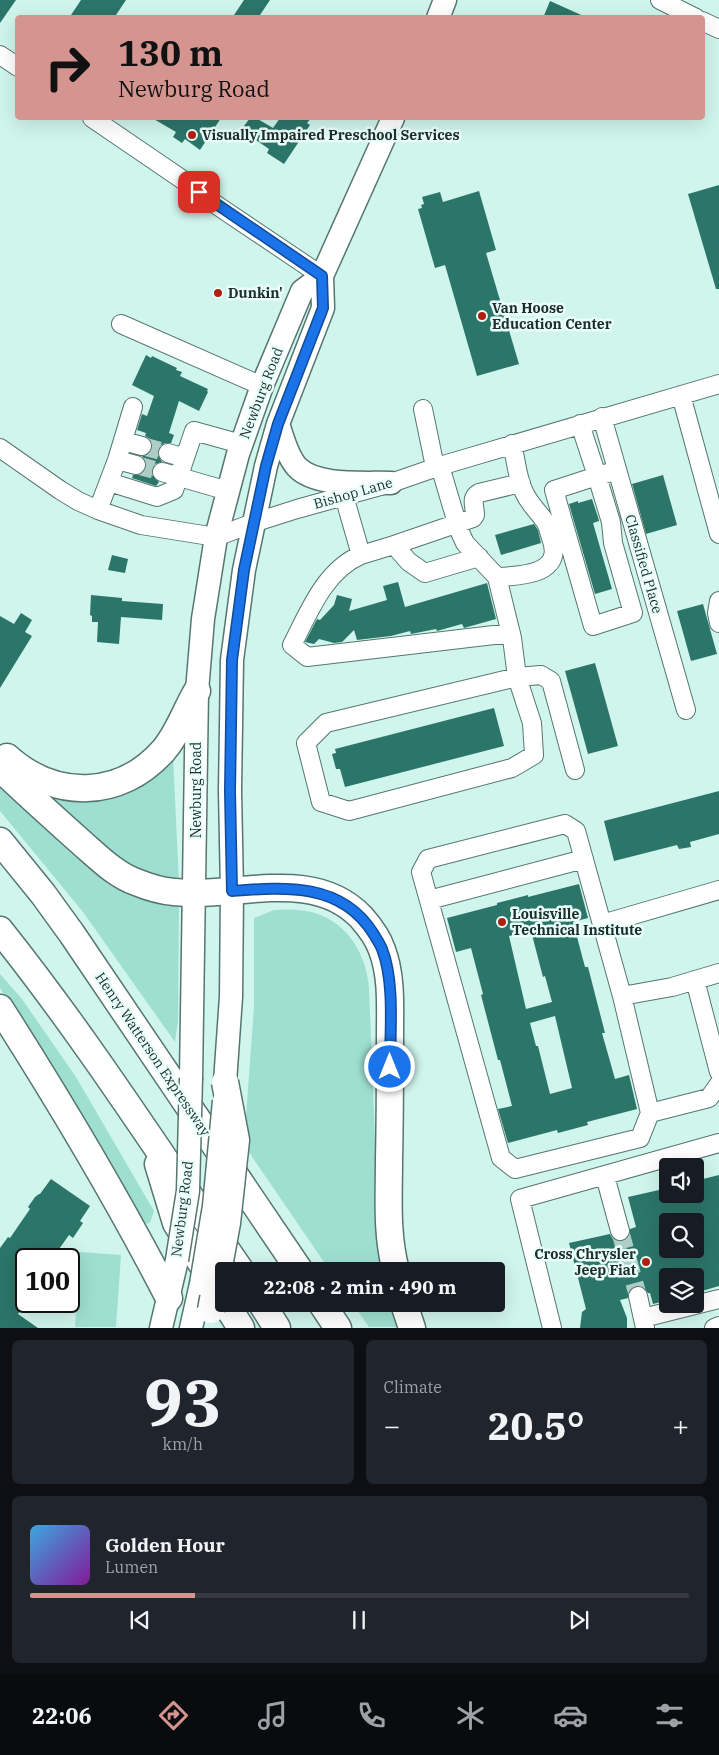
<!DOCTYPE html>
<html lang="en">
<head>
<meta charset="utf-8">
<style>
	:root { --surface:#171b24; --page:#20242c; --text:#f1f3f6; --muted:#9ea1a6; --line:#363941; --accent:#d4948f }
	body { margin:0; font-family:"IBM Plex Serif",serif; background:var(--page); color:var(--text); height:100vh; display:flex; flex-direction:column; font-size:19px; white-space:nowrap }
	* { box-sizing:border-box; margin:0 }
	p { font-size:16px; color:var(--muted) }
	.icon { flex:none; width:28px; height:28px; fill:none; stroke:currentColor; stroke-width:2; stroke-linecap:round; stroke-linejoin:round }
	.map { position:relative; height:1328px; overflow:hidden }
	.side { display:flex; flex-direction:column; gap:12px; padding:12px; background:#0d0f14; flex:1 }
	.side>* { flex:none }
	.top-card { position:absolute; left:15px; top:15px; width:690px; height:105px; border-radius:5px; box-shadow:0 5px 20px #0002; background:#d4948f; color:#111; overflow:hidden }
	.fabs { position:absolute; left:659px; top:1158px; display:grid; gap:10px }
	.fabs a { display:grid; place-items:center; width:45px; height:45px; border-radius:5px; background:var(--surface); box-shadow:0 5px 20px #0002; font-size:25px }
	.speed { position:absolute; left:15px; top:1248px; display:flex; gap:10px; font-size:25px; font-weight:700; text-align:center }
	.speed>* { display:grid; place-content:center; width:65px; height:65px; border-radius:50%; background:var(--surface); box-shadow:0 5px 20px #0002; line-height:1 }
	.speed .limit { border:2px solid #111; border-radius:8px; background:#fff; color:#111 }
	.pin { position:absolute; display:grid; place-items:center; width:42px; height:42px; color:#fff; margin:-21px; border-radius:10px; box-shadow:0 2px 8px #0006 }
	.me { position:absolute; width:55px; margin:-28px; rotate:0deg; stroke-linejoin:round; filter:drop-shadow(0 0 4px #0008) }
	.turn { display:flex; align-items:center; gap:18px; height:105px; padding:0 20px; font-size:22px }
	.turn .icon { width:65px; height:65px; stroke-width:2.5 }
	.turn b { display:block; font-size:35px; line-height:42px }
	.big { font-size:38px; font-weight:700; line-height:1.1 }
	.side .tile { flex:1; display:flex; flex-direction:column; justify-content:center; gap:8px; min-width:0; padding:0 18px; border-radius:8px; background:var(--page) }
	.side .dial { align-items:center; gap:0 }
	.dial b { font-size:65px; line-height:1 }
	.song { display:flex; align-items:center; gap:15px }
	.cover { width:60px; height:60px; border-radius:8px; background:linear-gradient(135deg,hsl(200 70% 55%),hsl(290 70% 35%)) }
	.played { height:5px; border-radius:2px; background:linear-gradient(90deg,var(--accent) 25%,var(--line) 25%) }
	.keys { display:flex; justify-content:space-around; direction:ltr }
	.heat { display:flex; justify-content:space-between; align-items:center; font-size:28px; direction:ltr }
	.side .tiles { flex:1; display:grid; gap:12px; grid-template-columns:1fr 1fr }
	.tile:last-child { grid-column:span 2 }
	.trip { position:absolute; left:215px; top:1262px; width:290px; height:50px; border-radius:5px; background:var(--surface); box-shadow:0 5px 20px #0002; font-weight:700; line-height:50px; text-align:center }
	.menu { display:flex; height:80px; justify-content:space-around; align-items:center; background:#090b0e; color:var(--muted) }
	.menu .icon { width:35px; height:35px }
	.menu .active { color:var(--accent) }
	.menu b { font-size:22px; color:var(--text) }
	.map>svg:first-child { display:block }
	.green { fill:#9fdfd2 }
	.building { fill:#2c7569; fill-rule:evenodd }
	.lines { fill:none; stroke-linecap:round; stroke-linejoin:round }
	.minor-tunnel { stroke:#adcdc6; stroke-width:18; stroke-dasharray:18 9; stroke-linecap:butt }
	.minor-casing { stroke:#55766f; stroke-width:20 }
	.major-casing { stroke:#55766f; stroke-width:25 }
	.highway-casing { stroke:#55766f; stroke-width:29 }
	.minor { stroke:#fff; stroke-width:18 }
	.major { stroke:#fff; stroke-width:22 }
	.highway { stroke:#fff; stroke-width:26 }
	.major-bridge-casing { stroke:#55766f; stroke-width:25; stroke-linecap:butt }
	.highway-bridge-casing { stroke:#55766f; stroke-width:29; stroke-linecap:butt }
	.major-bridge { stroke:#fff; stroke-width:22 }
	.highway-bridge { stroke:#fff; stroke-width:26 }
	.route-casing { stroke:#114b97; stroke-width:12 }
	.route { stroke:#1a73e8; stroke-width:9 }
	.poi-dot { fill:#b02112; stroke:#e9fffa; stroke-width:2 }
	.labels { text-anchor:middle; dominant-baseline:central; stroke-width:5; stroke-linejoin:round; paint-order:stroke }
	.poi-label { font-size:14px; font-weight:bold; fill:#1f2d2a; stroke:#e9fffa; text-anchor:start }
	.street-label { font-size:14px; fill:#1f2d2a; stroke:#e9fffa }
</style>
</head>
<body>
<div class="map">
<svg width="719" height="1328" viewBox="0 0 719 1328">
	<rect width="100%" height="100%" fill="#d0f5ed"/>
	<path class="green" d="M 173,756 L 179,883 L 140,876 L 45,796 Z
		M 0,785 L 108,884 C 134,899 149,903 179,907 L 178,1021 L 175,1042 L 83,912 L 0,811 Z
		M 274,910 C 282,910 290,909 297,910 C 340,912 366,948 369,988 L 376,1164 L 388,1271 L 330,1271 L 244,1145 L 254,1006 L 254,918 Z
		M 0,974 L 22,999 L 76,1077 L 154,1211 L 150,1223 L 144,1224 L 0,988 Z
		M 80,1252 L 121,1255 L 116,1327 L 75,1327 Z
		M 353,1304 L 397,1304 L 404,1327 L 369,1327 Z"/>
	<path class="building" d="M 0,0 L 16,0 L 0,23 Z
		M 81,0 L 126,0 L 114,18 L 69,18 Z
		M 244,0 L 270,0 L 258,18 L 232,18 Z
		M 550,1 L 588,18 L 543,18 Z
		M 152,118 L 221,118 L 200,150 L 185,139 L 182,143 L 173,137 L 176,132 Z
		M 250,118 L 256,118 L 273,128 L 280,118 L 311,118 L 307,123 L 310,125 L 284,164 L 267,153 L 269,149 L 241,130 Z
		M 719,185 L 719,289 L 716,289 L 688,194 Z
		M 479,191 L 496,250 L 486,253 L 519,364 L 477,376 L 445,265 L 435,268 L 418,209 L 422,208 L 421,205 L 424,204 L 422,197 L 440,192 L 443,202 Z
		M 146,355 L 151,358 L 152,356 L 177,368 L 176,370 L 182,372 L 180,376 L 208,389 L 207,391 L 208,392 L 199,411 L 179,401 L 169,433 L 174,435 L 171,443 L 165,443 L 160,446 L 158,455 L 162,462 L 155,464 L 152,470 L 152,475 L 159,482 L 156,486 L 132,478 L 133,475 L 138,475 L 144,472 L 146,463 L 142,456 L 149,454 L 152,448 L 150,439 L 145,436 L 146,433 L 137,430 L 142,414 L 147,416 L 154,396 L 132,385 Z
		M 663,475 L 677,525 L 646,534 L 632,484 Z
		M 592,499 L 598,517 L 599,521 L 593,523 L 612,589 L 595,594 L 569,504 L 578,501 L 578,503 Z
		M 534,524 L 538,530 L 541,543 L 501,555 L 495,535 Z
		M 112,555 L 128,559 L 125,573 L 108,570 Z
		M 398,582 L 405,607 L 487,583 L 496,619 L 464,628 L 462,624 L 437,631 L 436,629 L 411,634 L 410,631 L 391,636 L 357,640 L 354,630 L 342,642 L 334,643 L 319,639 L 314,644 L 305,642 L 317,619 L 320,620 L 334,605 L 337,595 L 352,599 L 349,611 L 387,600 L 383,586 Z
		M 91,595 L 122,598 L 122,601 L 163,604 L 162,620 L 121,617 L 119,644 L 97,642 L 98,622 L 92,622 L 92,616 L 90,615 Z
		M 703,604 L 717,654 L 691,661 L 677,611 Z
		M 21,613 L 32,620 L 25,632 L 32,636 L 0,688 L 0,616 L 14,624 Z
		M 595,663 L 618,746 L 588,754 L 565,671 Z
		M 494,708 L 504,746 L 345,787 L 340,769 L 336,769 L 332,754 L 336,753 L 335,749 Z
		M 719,791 L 719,834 L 690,842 L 691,847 L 679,849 L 677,845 L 614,861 L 604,821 Z
		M 579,884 L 588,918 L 573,922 L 585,967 L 588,967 L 605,1033 L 602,1033 L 615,1079 L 629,1075 L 637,1109 L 587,1122 L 588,1125 L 558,1133 L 557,1130 L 508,1143 L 498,1109 L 512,1106 L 500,1060 L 498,1060 L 481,995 L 483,994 L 471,948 L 456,952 L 447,918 L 497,905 L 497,903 L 528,895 L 528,897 ZM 531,931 L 543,977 L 545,976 L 552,1002 L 526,1009 L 509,936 ZM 555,1016 L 572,1088 L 550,1094 L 538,1046 L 536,1046 L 530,1023 Z
		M 719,1175 L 719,1286 L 695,1293 L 695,1276 L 668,1276 L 668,1300 L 653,1304 L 650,1293 L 648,1293 L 642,1286 L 636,1286 L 631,1289 L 628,1293 L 628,1298 L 620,1300 L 627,1318 L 627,1328 L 580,1328 L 582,1312 L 586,1309 L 569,1243 L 610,1234 L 612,1238 L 617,1241 L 623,1241 L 628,1238 L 630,1229 L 636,1227 L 628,1197 L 668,1188 L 668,1194 L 695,1194 L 695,1181 ZM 668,1221 L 695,1221 L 695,1249 L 668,1249 Z
		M 51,1179 L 90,1206 L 80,1221 L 83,1223 L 73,1238 L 69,1235 L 52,1259 L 26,1259 L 26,1302 L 18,1314 L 38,1328 L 0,1328 L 0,1248 L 8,1237 L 10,1238 L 30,1209 L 28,1207 L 35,1197 L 39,1194 L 40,1194 Z"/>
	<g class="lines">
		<path class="minor-tunnel" d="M 142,446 L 168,453
			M 136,465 L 162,472
			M 620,1231 L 638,1296"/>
		<g class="minor-casing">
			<path id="minor" d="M 660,0 L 696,18
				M 702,21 L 719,29
				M 0,55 L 18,67
				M 92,118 L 183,180 L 215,204 L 322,276
				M 121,324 L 262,386
				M 681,395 L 719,534
				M 423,409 L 435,467
				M 602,417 L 686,710
				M 580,424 L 597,476 L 608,473
				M 123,441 L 142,446
				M 0,448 L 60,490 L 78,501 L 98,510 L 141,525 L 216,537 L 253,523 L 297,509 L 391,483 L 440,466 L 719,384
				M 168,453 L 185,458
				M 117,460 L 136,465
				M 440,466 L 459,530 L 465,543 L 497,577 L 512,638 L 517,677 L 532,723 L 534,755 L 512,768 L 349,811 L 321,802 L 306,743 L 326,723 L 517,677 L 541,675 L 551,681 L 575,770
				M 162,472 L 228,491
				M 597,476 L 611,522 L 613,543 L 633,613 L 593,626 L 554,490 Z
				M 109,482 L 157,497 L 174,490 L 194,431 L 241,444
				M 344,496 L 361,555 L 394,545 L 409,562 L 425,573 L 479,557
				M 98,510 L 117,460 L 133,407
				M 394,545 L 473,518 L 475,515 C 475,506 470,498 479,493 L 521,483
				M 361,555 C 325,570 309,612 292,645 L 307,657 L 511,633
				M 497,577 C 522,576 565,574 551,538 C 549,532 548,525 544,520 C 537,510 530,505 524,492 C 517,478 516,459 512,444
				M 719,601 L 717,613 L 719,623
				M 429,900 L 584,859
				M 602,924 L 719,890
				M 695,980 L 719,1072
				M 622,996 L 672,987 L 719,973
				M 650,1113 L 622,996 L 576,831 L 565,824 L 428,859 L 421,872 L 501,1158 L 515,1169 L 640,1138 L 650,1113 L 709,1098 L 719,1084
				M 605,1176 L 620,1231
				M 638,1296 L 645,1328
				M 643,1318 L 719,1299
				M 552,1328 L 520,1199 L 719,1143
				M 714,1328 L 719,1326"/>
		</g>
		<g class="major-casing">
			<path id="major" d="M 438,18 L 445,0
				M 278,424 C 283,438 287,456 297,467 C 316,487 365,482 391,483
				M 191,1078 L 197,691 L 203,619 L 216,537 L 238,454 L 262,386 L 302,291 L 322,276
				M 225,1082 L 231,997 L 232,891 L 230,791 L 232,660 L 244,570 L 266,466 L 278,424 L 323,308 L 322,276 L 393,118
				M 161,1328 L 177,1260
				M 191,1328 L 201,1284"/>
		</g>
		<g class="highway-casing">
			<path id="highway" d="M 7,757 C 55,800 120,799 163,751 C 178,734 185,711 197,691
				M 0,768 C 27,794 55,819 83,844 C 99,858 116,875 136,882 C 148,887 162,891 174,892 C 235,899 312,866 361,917 C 369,926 378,938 382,950 C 392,976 390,1007 390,1034 C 390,1076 390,1118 389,1159 C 389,1198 386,1233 396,1271
				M 0,841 L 43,894 L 72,934 L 300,1271
				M 0,930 C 87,1039 162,1157 241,1271
				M 0,1008 C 60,1102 118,1199 169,1298
				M 158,1164 L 176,1223 L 213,1282
				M 226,1304 L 241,1328
				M 262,1304 L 277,1328
				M 322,1304 L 338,1328
				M 404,1304 L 412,1328"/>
		</g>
		<use href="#minor" class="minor"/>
		<use href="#major" class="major"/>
		<use href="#highway" class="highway"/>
		<g class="major-bridge-casing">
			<path id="major-bridge" d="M 177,1260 L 188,1191 L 191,1078
				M 201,1284 L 214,1206 L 224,1101"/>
		</g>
		<g class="highway-bridge-casing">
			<path id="highway-bridge" d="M 211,1310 L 227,1223 L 236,1140 L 225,1082"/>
		</g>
		<use href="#major-bridge" class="major-bridge"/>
		<use href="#highway-bridge" class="highway-bridge"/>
	</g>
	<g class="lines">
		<g class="route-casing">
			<path id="route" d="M 199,192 L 322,276 L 323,308 L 278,424 L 266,466 L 244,570 L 232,660 L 230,791 L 232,891 C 284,887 341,882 373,933 C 376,938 380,944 382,949 C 395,982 390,1032 390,1067"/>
		</g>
		<use href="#route" class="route"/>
	</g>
	<g class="poi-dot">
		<circle cx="192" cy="135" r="5"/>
		<circle cx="218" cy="293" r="5"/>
		<circle cx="482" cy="316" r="5"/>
		<circle cx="502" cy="922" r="5"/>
		<circle cx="646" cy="1262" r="5"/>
	</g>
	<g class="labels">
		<g class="poi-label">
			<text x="202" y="135">Visually Impaired Preschool Services</text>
			<text x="228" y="293">Dunkin'</text>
			<text x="492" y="308">Van Hoose<tspan x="492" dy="16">Education Center</tspan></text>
			<text x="512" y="914">Louisville<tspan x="512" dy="16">Technical Institute</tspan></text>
			<text x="636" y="1254" text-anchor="end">Cross Chrysler<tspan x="636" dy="16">Jeep Fiat</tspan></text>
		</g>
		<g class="street-label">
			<text transform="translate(261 393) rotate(-69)">Newburg Road</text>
			<text transform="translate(353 493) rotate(-16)">Bishop Lane</text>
			<text transform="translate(644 564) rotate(74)">Classified Place</text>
			<text transform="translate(196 790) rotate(-90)">Newburg Road</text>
			<text transform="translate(153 1054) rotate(56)">Henry Watterson Expressway</text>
			<text transform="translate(182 1209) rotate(-83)">Newburg Road</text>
		</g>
	</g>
</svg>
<div class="fabs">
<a><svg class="icon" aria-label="sound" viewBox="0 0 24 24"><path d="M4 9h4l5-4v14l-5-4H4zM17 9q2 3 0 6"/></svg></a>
<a><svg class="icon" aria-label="search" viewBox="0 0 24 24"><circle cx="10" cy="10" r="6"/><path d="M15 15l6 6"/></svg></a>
<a><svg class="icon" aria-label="layers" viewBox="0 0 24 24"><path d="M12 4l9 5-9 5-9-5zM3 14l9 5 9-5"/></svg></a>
</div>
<div class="speed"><div class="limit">100</div></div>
<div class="pin" style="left:199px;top:192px;background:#d93025"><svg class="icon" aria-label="arrive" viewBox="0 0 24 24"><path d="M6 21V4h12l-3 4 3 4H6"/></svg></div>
<svg class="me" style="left:390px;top:1067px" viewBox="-20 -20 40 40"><circle r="17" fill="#1a73e8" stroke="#fff" stroke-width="3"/><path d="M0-11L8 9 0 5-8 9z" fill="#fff"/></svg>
<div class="trip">22:08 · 2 min · 490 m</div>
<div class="top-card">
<div class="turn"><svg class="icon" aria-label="right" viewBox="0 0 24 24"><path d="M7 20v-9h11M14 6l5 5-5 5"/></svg><div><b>130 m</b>Newburg Road</div></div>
</div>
</div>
<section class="side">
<div class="tiles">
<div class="tile dial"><b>93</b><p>km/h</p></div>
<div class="tile"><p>Climate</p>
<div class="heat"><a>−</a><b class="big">20.5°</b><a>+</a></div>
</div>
<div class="tile">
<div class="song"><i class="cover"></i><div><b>Golden Hour</b><p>Lumen</p></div></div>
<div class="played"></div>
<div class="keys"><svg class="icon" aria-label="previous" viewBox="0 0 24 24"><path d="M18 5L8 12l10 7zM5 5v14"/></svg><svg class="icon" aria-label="pause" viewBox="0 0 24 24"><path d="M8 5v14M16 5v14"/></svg><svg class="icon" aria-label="next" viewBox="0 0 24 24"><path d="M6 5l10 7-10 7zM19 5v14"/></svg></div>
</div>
</div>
</section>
<nav class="menu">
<b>22:06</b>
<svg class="icon active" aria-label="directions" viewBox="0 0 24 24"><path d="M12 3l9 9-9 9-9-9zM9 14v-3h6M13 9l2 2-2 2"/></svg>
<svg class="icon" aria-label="music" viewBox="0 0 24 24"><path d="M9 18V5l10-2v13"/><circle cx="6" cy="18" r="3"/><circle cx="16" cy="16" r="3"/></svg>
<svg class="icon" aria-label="phone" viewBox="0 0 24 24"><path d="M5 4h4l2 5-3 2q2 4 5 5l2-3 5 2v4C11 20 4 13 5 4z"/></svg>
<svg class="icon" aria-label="climate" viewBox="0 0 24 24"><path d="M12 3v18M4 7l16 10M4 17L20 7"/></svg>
<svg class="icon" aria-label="car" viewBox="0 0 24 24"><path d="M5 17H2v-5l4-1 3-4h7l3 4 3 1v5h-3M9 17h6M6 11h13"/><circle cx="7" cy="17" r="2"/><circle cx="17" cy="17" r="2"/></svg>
<svg class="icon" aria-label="filters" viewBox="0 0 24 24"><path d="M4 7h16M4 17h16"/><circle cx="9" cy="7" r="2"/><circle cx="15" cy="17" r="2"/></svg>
</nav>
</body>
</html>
